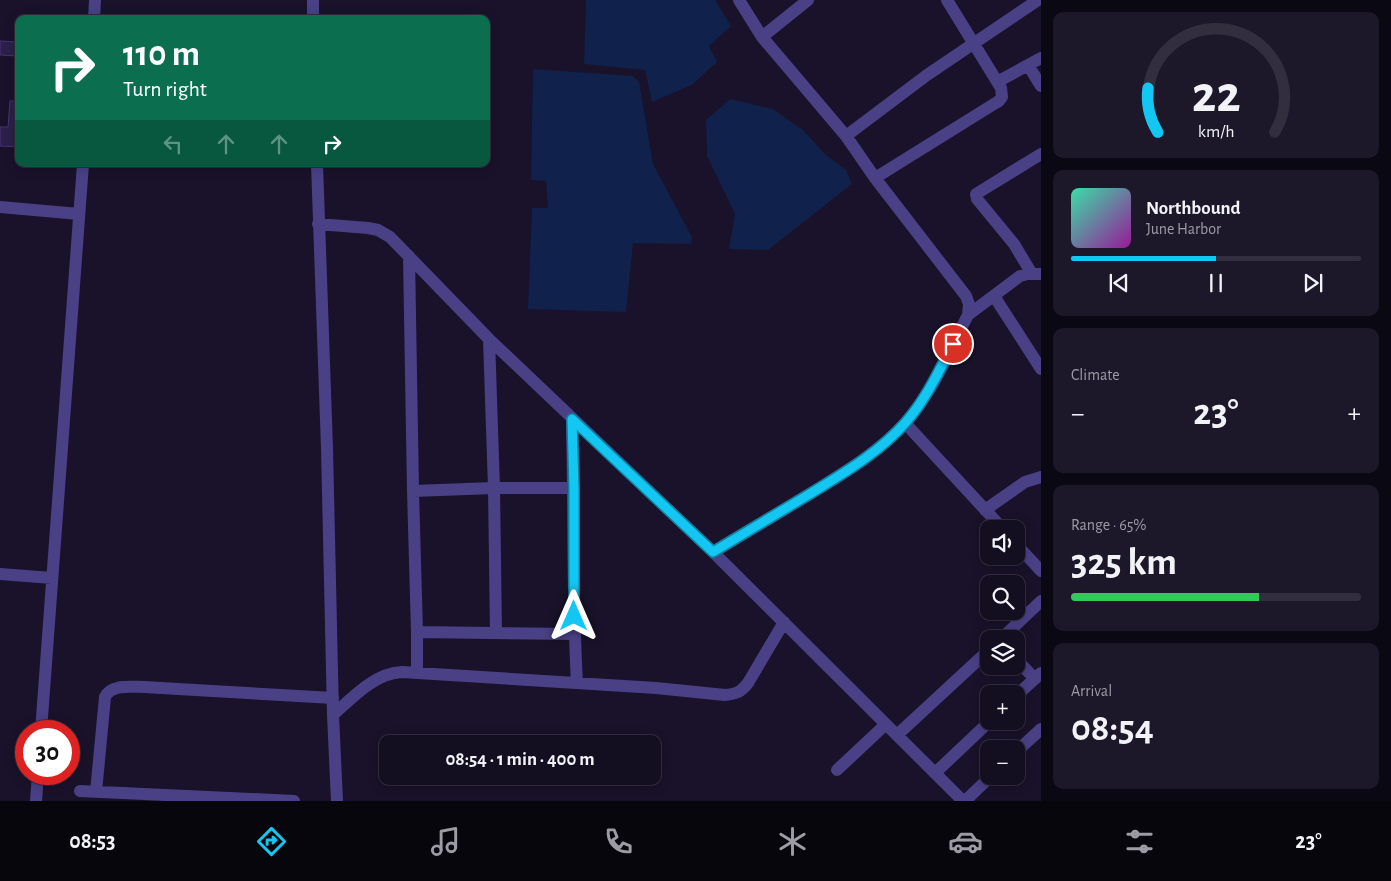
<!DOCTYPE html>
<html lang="en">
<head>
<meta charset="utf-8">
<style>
	:root { --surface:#130e20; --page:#1c1729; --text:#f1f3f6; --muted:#9d9ca5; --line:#322e3e; --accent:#14c7f3 }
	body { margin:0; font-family:"Alegreya Sans",sans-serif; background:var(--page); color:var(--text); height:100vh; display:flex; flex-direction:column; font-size:19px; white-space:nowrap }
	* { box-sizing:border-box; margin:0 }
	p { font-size:16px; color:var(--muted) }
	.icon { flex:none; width:28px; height:28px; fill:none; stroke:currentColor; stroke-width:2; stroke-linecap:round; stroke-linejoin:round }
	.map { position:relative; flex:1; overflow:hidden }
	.sheet { display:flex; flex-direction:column; gap:12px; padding:12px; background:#0a0812; width:350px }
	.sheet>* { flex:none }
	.guide { position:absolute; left:15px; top:15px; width:475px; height:152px; border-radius:10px; box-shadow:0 2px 12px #0003,0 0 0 1px var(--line); background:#0b6e4f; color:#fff; overflow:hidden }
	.tools { position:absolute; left:980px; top:520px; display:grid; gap:10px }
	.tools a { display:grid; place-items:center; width:45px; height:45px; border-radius:10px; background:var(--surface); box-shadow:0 2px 12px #0003,0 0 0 1px var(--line); font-size:25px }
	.speed { position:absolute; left:15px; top:720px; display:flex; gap:10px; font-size:25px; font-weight:700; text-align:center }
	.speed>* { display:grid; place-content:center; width:65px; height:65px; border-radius:50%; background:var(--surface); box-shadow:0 2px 12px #0003,0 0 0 1px var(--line); line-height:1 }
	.speed .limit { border:8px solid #d22; background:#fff; color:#111 }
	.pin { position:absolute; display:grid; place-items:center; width:42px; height:42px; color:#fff; margin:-21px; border:2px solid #fff; border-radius:50%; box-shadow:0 1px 5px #0007 }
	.me { position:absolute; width:55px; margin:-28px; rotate:0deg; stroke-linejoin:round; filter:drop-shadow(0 0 4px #0008) }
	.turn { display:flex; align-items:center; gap:18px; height:105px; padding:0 25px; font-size:22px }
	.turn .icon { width:65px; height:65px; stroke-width:2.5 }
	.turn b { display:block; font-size:35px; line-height:42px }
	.lanes { display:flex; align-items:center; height:48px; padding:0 25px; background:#0003; justify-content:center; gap:25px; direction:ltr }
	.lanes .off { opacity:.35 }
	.big { font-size:38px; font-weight:600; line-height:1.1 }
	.sheet .tile { flex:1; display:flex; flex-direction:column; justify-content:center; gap:8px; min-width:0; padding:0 18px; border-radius:10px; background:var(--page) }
	.sheet .dial { align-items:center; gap:0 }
	.dial svg { height:130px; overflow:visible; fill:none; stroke:var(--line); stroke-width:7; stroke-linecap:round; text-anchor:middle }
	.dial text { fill:var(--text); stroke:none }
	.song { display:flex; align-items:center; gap:15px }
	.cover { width:60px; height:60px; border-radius:8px; background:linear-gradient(135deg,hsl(160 70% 55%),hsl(300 70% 35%)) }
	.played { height:5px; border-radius:2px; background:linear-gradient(90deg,var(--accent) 50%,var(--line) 50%) }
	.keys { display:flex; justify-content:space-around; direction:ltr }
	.heat { display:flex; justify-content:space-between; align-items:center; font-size:28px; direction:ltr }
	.charge { height:8px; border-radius:4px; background:linear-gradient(90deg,#34c759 65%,var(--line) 0) }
	.trip { position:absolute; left:379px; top:735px; width:282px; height:50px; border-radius:10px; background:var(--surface); box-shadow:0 2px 12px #0003,0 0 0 1px var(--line); font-weight:600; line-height:50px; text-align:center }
	.dock { display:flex; height:80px; justify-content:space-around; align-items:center; background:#08060d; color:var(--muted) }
	.dock .icon { width:35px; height:35px }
	.dock .selected { color:var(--accent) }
	.dock b { font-size:22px; color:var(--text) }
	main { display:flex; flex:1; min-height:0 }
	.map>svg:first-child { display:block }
	.water { fill:#10214b }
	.building { fill:#2c1f4a; stroke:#463375 }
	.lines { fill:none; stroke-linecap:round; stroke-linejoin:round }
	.minor { stroke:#4a4086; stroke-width:12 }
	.route-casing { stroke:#0d819e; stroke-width:12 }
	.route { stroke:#14c7f3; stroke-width:9 }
</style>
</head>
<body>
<main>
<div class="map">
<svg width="1041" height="801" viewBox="0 0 1041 801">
	<rect width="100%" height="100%" fill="#19122a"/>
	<path class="water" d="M 586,0 L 715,0 L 731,26 L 709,46 L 717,62 L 692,85 L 652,102 L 645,70 L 584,64 Z
		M 533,69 L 633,76 L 639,82 L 653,164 L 692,237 L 691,244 L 633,243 L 626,312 L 528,309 L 532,208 L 548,208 L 546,181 L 531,180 Z
		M 730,99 L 773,109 L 803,130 L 826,155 L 846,170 L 852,184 L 768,250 L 729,249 L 735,214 L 707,156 L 706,120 Z"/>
	<path class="building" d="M 0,41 L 19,42 L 19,56 L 0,55 Z
		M 10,101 L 19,101 L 19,147 L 0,146 L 0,127 L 8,127 Z"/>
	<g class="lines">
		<path class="minor" d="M 313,0 L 313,19
			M 739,0 L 762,37 L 846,136 L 875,178 L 966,296 L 969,304 L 968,315 C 949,351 933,392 905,423 C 878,453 842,474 808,495 C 776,514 745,533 713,552 L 963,801
			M 94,19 L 95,0
			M 762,37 L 808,0
			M 1028,65 L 1041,86
			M 997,82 L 1041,58
			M 846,136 L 927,75 L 1038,0
			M 317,164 L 327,448 L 333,715 L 337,801
			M 875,178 L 994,104 L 999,101 L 1002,97 L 1001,88 L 947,0
			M 0,207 L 79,214
			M 318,224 L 368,228 L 378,230 L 390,237 L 489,339 L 713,552
			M 409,256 L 413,491 L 417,632 L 417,672
			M 1032,274 L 1014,244 L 977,199 L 976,194 L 1041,154
			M 994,296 L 1041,369
			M 968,315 L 1020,276 L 1028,274 L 1041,274
			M 489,339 L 494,488 L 496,633
			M 572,419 C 574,507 572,595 577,683
			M 905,423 L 1003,529
			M 413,491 L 494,488 L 574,488
			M 985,510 L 1025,482 L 1041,477
			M 1016,544 L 1041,571
			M 0,574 L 52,578
			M 417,632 L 574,634
			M 1001,639 L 1041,601
			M 1016,659 L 1035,679
			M 1016,696 L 1041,673
			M 333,715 C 353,697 375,673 402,672 L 656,688 L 725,695 C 736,694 741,692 748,683 L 784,622
			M 41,731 L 83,164
			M 897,735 L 989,650
			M 1016,752 L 1041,729
			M 837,770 L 886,724
			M 935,773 L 990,721
			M 80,791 L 294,801
			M 96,792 L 105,697 C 111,684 131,687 144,687 L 333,698
			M 36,801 L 38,774
			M 965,801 L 991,776"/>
	</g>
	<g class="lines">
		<g class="route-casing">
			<path id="route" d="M 574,616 L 574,488 L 572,419 L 713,552 C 745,533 776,514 808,495 C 842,474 879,453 906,422 C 926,399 939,371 953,344"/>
		</g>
		<use href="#route" class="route"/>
	</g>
</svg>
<div class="tools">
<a><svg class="icon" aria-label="sound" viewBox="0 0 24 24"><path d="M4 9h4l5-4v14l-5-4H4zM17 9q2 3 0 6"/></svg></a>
<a><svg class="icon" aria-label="search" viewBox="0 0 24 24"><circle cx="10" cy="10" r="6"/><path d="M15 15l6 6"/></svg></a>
<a><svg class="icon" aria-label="layers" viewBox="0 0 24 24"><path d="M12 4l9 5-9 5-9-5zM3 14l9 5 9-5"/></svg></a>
<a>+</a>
<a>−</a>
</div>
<div class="speed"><div class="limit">30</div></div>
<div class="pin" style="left:953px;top:344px;background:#d93025"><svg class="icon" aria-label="arrive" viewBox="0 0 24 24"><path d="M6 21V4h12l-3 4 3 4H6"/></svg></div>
<svg class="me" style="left:574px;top:616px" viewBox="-20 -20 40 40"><path d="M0-17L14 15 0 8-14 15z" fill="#14c7f3" stroke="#fff" stroke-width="4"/></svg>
<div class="trip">08:54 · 1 min · 400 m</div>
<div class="guide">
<div class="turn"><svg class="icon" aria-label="right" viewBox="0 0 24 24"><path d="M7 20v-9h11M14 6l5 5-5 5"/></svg><div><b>110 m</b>Turn right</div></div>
<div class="lanes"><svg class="icon off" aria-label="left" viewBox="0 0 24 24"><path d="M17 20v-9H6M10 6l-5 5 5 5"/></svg><svg class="icon off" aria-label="ahead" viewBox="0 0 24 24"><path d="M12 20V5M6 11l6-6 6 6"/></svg><svg class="icon off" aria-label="ahead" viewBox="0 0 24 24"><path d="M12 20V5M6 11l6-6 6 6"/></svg><svg class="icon" aria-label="right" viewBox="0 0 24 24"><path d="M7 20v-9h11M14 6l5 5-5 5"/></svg></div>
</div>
</div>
<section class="sheet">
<div class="tile dial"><svg viewBox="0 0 100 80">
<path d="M14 69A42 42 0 1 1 86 69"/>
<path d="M14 69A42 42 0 0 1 8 42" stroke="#14c7f3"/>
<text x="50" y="56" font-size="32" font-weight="700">22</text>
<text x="50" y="72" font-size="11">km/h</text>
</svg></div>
<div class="tile">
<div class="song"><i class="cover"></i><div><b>Northbound</b><p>June Harbor</p></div></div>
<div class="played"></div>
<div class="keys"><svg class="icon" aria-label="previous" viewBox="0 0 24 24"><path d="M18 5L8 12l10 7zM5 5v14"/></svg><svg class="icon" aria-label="pause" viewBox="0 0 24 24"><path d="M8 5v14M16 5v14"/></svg><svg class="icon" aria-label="next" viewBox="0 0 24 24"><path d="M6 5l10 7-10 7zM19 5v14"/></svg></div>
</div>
<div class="tile"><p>Climate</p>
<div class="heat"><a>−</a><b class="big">23°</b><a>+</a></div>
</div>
<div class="tile"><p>Range · 65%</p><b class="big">325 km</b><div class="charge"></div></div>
<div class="tile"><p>Arrival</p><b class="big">08:54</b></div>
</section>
</main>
<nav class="dock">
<b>08:53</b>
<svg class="icon selected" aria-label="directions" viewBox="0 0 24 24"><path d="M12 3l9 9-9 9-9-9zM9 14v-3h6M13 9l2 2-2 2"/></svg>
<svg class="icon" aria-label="music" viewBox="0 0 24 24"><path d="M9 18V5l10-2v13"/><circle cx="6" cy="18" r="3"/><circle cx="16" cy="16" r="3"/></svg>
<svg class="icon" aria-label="phone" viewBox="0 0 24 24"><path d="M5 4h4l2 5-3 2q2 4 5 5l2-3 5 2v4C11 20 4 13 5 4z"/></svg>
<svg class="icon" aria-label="climate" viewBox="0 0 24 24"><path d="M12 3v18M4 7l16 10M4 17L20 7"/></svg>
<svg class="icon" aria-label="car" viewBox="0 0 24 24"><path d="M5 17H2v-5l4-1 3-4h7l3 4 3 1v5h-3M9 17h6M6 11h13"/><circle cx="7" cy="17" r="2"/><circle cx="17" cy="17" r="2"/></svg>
<svg class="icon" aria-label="filters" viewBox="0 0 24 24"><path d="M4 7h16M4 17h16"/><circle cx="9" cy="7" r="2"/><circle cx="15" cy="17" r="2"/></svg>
<b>23°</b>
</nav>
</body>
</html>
